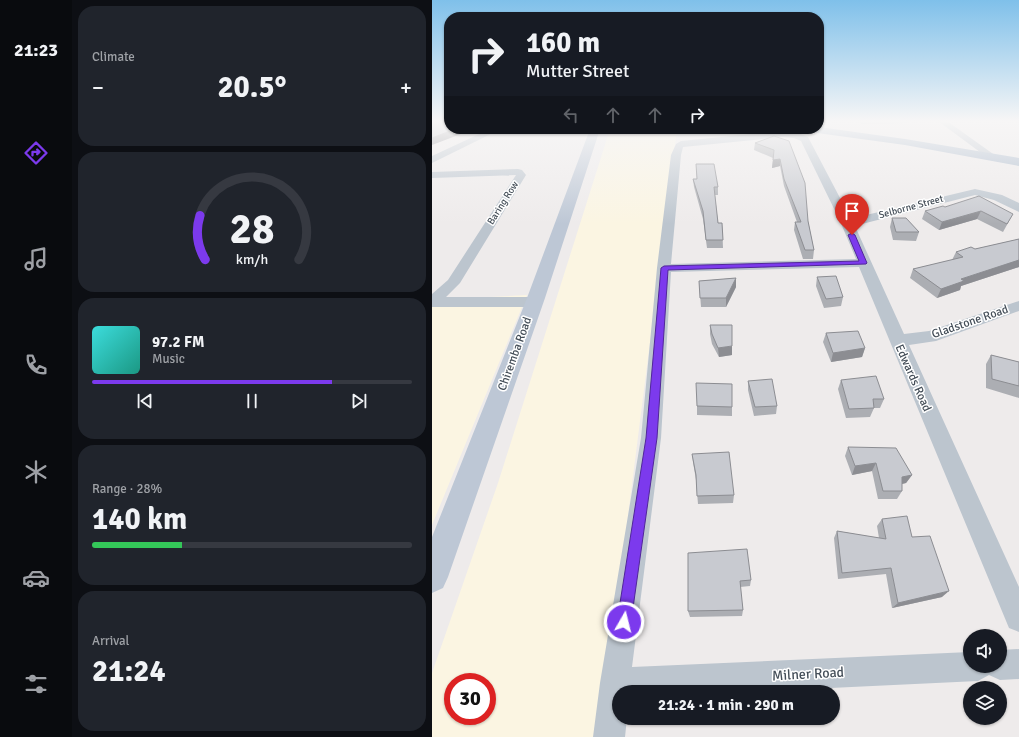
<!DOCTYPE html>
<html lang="en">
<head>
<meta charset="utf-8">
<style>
	:root { --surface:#171b24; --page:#20242c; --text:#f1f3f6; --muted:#9ea1a6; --line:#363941; --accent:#7c3aed }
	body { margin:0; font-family:Signika,sans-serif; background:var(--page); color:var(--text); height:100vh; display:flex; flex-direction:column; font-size:15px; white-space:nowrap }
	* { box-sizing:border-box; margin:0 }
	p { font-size:13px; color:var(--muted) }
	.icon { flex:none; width:22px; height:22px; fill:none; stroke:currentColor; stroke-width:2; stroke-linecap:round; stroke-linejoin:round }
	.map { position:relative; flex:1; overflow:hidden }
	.panel { display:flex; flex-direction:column; gap:6px; padding:6px; background:#0d0f14; width:360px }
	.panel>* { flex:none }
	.top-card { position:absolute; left:12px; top:12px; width:380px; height:122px; border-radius:16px; box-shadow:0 1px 3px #0004; background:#171b24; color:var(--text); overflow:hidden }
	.tools { position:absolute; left:531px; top:629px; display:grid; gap:8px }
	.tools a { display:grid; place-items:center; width:44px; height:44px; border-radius:50%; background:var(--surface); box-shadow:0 1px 3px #0004; font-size:20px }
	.speed { position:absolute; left:12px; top:673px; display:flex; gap:8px; font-size:20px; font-weight:700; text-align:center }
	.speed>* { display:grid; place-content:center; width:52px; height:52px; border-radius:50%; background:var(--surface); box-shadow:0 1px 3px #0004; line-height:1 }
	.speed .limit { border:6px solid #d22; background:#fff; color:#111 }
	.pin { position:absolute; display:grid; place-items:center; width:34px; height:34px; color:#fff; margin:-41px -17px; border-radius:50% 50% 50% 0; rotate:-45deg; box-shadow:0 0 4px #0007 }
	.pin .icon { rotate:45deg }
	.me { position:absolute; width:44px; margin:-22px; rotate:8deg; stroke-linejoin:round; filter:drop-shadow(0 0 3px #0008) }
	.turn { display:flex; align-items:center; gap:14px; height:84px; padding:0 16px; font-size:18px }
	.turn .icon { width:52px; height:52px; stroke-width:2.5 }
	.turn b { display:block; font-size:28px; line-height:34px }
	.lanes { display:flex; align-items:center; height:38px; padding:0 16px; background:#0003; justify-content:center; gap:20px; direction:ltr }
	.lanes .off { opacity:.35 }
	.big { font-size:30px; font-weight:700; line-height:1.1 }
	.panel .card { flex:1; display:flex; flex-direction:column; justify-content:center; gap:6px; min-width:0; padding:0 14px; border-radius:16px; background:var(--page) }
	.panel .dial { align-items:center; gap:0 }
	.dial svg { height:104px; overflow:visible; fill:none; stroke:var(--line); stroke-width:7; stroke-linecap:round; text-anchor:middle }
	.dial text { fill:var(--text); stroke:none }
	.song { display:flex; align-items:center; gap:12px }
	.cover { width:48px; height:48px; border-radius:6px; background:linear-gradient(135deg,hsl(180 70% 55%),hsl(170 70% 35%)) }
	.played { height:4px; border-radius:2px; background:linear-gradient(90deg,var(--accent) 75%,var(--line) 75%) }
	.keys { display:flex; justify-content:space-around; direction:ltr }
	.heat { display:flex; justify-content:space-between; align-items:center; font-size:22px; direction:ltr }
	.charge { height:6px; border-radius:3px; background:linear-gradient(90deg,#34c759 28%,var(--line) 0) }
	.trip { position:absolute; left:180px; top:685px; width:228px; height:40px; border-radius:20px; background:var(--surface); box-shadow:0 1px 3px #0004; font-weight:700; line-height:40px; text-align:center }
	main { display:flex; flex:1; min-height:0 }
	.tabs { display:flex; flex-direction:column; width:72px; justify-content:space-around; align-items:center; background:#090b0e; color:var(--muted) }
	.tabs .icon { width:28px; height:28px }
	.tabs .selected { color:var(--accent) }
	.tabs b { font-size:18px; color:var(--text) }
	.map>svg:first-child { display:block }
	.commercial { fill:#fbf5e2; fill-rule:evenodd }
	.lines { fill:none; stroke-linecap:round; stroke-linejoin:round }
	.street { fill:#bcc5ce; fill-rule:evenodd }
	.secondary { fill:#bdc7d5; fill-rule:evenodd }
	.primary { fill:#aab9cb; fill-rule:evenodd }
	.wall { fill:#acaeb3 }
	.shaded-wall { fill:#8c8d92 }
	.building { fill:#c8cad0; stroke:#8c8d92 }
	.route { fill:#7c3aed; stroke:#51269a }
	.labels { text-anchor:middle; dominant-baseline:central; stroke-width:3; stroke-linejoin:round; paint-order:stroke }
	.far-street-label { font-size:10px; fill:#444e58; stroke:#fff }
	.street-label { font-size:12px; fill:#444e58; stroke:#fff }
	.near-street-label { font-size:14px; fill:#444e58; stroke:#fff }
</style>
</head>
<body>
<main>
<nav class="tabs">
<b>21:23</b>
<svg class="icon selected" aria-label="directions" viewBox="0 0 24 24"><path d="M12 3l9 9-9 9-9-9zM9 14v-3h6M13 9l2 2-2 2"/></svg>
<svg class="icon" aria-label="music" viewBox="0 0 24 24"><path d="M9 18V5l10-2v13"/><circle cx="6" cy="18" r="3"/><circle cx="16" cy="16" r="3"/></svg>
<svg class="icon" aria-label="phone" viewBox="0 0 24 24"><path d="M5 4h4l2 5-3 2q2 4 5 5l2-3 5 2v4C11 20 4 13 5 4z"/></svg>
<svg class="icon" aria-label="climate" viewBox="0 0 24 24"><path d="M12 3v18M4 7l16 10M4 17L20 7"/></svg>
<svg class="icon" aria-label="car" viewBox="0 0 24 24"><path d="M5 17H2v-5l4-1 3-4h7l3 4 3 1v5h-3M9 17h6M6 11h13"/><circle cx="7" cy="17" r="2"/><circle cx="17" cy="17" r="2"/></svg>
<svg class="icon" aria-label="filters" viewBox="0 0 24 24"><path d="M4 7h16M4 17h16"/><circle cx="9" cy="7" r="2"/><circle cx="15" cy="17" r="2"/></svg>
</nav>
<section class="panel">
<div class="card"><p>Climate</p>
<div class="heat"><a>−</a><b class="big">20.5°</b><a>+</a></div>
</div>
<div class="card dial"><svg viewBox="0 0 100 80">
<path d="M14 69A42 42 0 1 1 86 69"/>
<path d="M14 69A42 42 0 0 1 10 35" stroke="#7c3aed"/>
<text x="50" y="56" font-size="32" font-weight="700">28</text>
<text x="50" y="72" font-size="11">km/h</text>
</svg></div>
<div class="card">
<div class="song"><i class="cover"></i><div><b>97.2 FM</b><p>Music</p></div></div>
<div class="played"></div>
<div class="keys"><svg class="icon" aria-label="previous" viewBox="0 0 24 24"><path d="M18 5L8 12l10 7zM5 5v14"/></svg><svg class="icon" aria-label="pause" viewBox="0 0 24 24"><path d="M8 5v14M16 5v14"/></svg><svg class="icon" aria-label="next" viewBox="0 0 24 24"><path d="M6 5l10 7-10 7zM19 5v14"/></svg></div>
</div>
<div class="card"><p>Range · 28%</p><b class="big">140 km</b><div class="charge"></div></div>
<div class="card"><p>Arrival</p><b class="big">21:24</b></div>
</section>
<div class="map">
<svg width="587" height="737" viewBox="0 0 587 737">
	<rect width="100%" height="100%" fill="#eeebeb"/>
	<path class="commercial" d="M 178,129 L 245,129 L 168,737 L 0,737 L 0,673 L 66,483 ZM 21,682 L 55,682 L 55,716 L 21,716 Z
		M 95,295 L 0,525 L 0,300 Z"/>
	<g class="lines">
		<path class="street" d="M 429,121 L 478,121 L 474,123 L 432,124 L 429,124 Z
			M 506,121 L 515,121 L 564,156 L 562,158 L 556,158 Z
			M 58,129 L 69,129 L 0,163 L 0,156 Z
			M 351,131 L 364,132 L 376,137 L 418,217 L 430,216 L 543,189 L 570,195 L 587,203 L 587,212 L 562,200 L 543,195 L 430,224 L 422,224 L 472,334 L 497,331 L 587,301 L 587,311 L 504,341 L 477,345 L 587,587 L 587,632 L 577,628 L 427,267 L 239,272 L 229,438 L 200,667 L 538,652 L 538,666 L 568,666 L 568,650 L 587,649 L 587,679 L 568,680 L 557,675 L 546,681 L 313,692 L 187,692 L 187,718 L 195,718 L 193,737 L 161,737 L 168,683 L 209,438 L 225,268 L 239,155 L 244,144 L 249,141 ZM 351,137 L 362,138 L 369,141 L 408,221 L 424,259 L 239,264 L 249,155 L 251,147 Z
			M 86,169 L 90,170 L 94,175 L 28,283 L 14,297 L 102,297 L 107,299 L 110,302 L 107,305 L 102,307 L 0,307 L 0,294 L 16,280 L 84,175 L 0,178 L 0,172 Z"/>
		<path class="secondary" d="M 158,129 L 168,129 L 113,298 L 16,577 L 11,588 L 0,593 L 0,537 L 95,298 Z"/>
		<path class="primary" d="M 387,127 L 473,139 L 587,158 L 587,166 L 473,145 L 378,132 L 373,129 L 387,129 Z"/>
	</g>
	<path class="wall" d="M 342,136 L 376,221 L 382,250 L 381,259 L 371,259 L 362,230 L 363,222 L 365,222 L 352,186 L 348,166 L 340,168 L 341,158 L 322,150 L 323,143 Z
		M 261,179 L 286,187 L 286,195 L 283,195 L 286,223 L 290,223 L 291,248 L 275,248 L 271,219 L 262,187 Z
		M 513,207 L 581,214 L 571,232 L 545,219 L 507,230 L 490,219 L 493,211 Z
		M 460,218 L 487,232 L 484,241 L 461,240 L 458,227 Z
		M 587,239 L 587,267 L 529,286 L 528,290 L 505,298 L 478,278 L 481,269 L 520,260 L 524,252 L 543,249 Z
		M 385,277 L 411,297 L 409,306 L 392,308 L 384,286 Z
		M 304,278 L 304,287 L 294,307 L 269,307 L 267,281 Z
		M 278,325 L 300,355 L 287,357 L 280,344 L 278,334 Z
		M 394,333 L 433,348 L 430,357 L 399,362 L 391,342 Z
		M 559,355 L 587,362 L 587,398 L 554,388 L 554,364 Z
		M 409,380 L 452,399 L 448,408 L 442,408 L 438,417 L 414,418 L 406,389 Z
		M 316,381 L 345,406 L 344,414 L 322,416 L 316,390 Z
		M 300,384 L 300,416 L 265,415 L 265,406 Z
		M 416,447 L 480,475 L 474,483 L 470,484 L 470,491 L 465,499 L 446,499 L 440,471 L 420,475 L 413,456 Z
		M 260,454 L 302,495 L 301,503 L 266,504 L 264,480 L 261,462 Z
		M 450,519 L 480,537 L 510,597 L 460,608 L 454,574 L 406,579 L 402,538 L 405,531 L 447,538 L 445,526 Z
		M 256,553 L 319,580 L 318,586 L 308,587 L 311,610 L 310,616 L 258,617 L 256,611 Z"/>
	<path class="shaded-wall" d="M 23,129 L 42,129 L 0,145 L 0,138 Z
		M 348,159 L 348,166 L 340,168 L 341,160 Z
		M 549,211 L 545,219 L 507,230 L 510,222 Z
		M 587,260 L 587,267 L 529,286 L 528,290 L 505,298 L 509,289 L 529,279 Z
		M 304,278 L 304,287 L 294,307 L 294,298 Z
		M 300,346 L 300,355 L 287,357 L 286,348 Z
		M 433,348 L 430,357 L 399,362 L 401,353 Z
		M 444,463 L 440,471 L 420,475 L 423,466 Z
		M 480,475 L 474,483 L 465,485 L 470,477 Z
		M 517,591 L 510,597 L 460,608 L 466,603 Z"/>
	<path class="building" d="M 0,121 L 17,121 L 17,129 L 23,129 L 0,138 Z
		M 342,136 L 357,141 L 373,183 L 376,221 L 382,250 L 373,250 L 363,222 L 369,222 L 352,179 L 348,159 L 341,160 L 342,150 L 323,143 Z
		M 264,164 L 282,164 L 286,187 L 282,187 L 286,223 L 290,223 L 291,240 L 274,240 L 271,211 L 261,179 L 265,179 Z
		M 547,196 L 581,214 L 575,224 L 549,211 L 510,222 L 493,211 L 511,206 L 513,207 Z
		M 460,218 L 474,218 L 487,232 L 464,232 Z
		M 587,239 L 587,260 L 529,279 L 532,281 L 509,289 L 481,269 L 531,257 L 524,252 L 539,247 L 543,249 Z
		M 404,276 L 411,297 L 394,299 L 385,277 Z
		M 304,278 L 294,298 L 268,298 L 267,281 Z
		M 278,325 L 300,325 L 300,346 L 286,348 L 280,334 Z
		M 426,331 L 433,348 L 401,353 L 394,333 Z
		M 559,355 L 587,362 L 587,386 L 560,379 Z
		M 444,376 L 452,399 L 441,399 L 442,408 L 417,409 L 409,380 Z
		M 340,379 L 345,406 L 323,407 L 316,381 Z
		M 264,383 L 300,384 L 300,407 L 265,406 Z
		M 416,447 L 464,448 L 480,475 L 470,477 L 470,491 L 451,491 L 444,463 L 423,466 Z
		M 297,452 L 302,495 L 265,496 L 264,475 L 260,454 Z
		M 475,516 L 480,537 L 498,536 L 517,591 L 466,603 L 459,568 L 410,573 L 405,531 L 454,539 L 450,519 Z
		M 315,549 L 319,580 L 308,581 L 311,610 L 256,611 L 256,553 Z"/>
	<linearGradient id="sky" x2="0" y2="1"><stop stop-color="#7fc0ea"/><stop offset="0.54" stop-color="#f7f6f6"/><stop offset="1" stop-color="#f7f6f6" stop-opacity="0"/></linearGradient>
	<rect width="587" height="224" fill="url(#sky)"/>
	<path class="route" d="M 420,233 L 423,235 L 435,263 L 434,264 L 236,270 L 225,438 L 199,622 L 197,626 L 192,629 L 187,626 L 185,622 L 214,438 L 229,268 L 232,266 L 427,261 L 416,235 Z"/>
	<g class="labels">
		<g class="far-street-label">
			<text transform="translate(71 203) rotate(-58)">Baring Row</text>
			<text transform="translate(479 207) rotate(-15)">Selborne Street</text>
		</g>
		<g class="street-label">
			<text transform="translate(538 322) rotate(-19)">Gladstone Road</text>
			<text transform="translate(83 354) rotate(-70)">Chiremba Road</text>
			<text transform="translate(481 378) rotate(66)">Edwards Road</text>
		</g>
		<g class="near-street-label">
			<text transform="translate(376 674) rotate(-3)">Milner Road</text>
		</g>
	</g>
</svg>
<div class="tools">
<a><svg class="icon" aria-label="sound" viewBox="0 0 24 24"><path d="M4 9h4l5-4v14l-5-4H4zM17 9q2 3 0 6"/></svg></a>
<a><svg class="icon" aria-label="layers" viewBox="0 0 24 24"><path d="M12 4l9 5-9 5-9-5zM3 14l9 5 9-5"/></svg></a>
</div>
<div class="speed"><div class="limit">30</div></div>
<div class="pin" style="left:420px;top:235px;background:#d93025"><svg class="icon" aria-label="arrive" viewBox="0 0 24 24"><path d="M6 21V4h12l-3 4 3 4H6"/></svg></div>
<svg class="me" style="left:192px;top:622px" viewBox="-20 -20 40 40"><circle r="17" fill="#7c3aed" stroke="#fff" stroke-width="3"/><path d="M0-11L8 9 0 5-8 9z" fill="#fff"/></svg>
<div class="trip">21:24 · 1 min · 290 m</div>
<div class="top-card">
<div class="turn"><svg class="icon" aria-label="right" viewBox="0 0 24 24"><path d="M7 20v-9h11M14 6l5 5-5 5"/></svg><div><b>160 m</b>Mutter Street</div></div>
<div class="lanes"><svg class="icon off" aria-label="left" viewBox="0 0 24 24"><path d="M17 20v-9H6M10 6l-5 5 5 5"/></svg><svg class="icon off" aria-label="ahead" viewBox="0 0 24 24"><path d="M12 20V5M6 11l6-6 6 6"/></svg><svg class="icon off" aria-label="ahead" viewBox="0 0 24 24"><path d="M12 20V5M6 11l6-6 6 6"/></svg><svg class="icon" aria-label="right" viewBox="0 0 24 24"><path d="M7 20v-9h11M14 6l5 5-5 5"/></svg></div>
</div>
</div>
</main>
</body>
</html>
